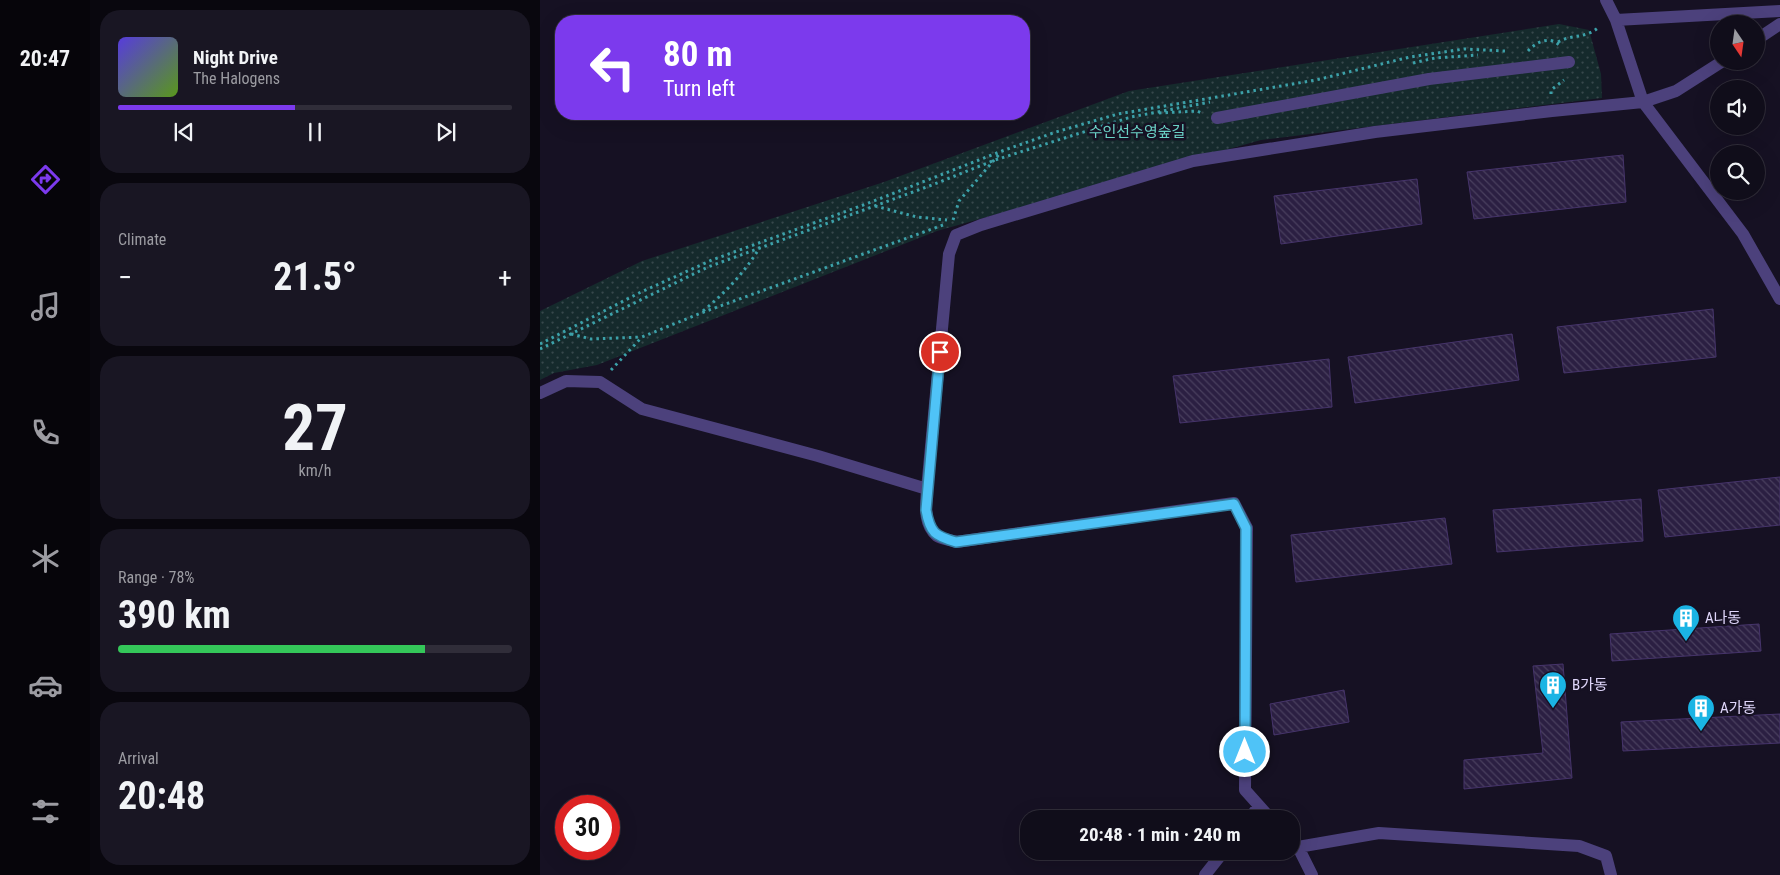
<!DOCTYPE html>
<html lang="en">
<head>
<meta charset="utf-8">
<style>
	:root { --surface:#100d1a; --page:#191623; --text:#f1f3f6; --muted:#9c9ca2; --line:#302d39; --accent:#7c3aed }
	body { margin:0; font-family:"Roboto Condensed","Noto Sans KR",sans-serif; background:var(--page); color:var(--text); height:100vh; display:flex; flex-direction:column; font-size:19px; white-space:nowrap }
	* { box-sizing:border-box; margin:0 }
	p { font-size:16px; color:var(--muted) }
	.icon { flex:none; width:28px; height:28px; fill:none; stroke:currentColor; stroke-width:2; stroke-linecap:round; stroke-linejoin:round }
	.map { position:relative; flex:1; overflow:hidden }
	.panel { display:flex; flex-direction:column; gap:10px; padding:10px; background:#09070e; width:450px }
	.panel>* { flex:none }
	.top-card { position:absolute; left:15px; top:15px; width:475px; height:105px; border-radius:20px; box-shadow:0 5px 20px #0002,0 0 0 1px var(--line); background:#7c3aed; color:#fff; overflow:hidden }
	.needle { width:32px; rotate:167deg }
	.fabs { position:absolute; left:1170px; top:15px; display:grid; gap:10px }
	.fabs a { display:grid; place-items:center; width:55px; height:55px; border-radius:50%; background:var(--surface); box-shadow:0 5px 20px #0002,0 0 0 1px var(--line); font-size:25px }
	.speed { position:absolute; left:15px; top:795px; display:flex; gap:10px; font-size:25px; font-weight:700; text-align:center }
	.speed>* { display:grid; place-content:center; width:65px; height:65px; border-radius:50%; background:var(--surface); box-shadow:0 5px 20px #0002,0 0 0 1px var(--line); line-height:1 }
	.speed .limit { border:8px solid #d22; background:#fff; color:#111 }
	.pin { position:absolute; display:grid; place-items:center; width:42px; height:42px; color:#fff; margin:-21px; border:2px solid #fff; border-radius:50%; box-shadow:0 1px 5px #0007 }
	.me { position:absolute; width:55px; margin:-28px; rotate:0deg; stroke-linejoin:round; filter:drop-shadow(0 0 4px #0008) }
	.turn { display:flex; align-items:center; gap:18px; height:105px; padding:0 25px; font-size:22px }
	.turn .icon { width:65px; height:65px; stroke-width:2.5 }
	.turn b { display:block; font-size:35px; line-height:42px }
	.big { font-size:38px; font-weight:700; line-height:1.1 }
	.panel .tile { flex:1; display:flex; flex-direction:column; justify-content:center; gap:8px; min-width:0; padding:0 18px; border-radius:20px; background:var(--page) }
	.panel .dial { align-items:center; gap:0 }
	.dial b { font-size:65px; line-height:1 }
	.song { display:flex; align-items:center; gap:15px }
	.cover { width:60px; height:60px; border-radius:8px; background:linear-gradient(135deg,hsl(250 70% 55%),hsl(90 70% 35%)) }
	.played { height:5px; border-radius:2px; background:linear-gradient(90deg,var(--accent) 45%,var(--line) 45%) }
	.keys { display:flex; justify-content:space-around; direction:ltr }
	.heat { display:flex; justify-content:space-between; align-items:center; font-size:28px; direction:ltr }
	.charge { height:8px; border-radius:4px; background:linear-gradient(90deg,#34c759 78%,var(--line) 0) }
	.trip { position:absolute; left:480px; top:810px; width:280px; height:50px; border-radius:20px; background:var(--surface); box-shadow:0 5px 20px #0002,0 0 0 1px var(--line); font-weight:700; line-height:50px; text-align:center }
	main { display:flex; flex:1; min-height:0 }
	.tab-bar { display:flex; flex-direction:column; width:90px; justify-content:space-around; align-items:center; background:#06050a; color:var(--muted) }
	.tab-bar .icon { width:35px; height:35px }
	.tab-bar .on { color:var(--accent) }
	.tab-bar b { font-size:22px; color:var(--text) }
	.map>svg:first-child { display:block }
	.park { fill:url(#park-dots) }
	.building { fill:url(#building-back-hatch); stroke:#46346b }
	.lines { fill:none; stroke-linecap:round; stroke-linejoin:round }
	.path { stroke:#3ca1a9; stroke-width:3; stroke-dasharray:2.5 4; stroke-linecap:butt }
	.street { stroke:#4c417c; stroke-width:12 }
	.route-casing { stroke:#337fa1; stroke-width:12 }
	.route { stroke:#4fc3f7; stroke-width:9 }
	.labels { text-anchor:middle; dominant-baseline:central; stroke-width:5; stroke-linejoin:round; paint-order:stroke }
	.park-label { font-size:15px; fill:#6bd3c7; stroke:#161123 }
	.poi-label { font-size:15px; fill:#e0d7fb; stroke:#161123; text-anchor:start }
</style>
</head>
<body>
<main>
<nav class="tab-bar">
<b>20:47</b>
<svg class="icon on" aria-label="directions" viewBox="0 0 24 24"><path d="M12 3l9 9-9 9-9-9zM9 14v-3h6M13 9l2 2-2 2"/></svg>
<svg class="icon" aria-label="music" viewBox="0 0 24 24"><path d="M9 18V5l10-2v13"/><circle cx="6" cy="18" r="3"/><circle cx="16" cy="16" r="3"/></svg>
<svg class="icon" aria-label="phone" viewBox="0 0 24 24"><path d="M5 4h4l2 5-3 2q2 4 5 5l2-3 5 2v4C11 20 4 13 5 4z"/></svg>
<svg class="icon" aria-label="climate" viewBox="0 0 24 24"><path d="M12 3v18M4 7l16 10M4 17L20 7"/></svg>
<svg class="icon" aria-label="car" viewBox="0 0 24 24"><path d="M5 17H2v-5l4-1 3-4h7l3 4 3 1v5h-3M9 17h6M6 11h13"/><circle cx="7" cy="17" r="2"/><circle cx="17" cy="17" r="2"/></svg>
<svg class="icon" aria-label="filters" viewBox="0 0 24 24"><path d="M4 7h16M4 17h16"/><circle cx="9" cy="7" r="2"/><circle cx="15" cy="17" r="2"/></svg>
</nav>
<section class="panel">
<div class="tile">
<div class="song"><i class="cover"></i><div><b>Night Drive</b><p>The Halogens</p></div></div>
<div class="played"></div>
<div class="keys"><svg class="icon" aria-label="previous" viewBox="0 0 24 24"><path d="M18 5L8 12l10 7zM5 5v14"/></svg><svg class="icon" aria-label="pause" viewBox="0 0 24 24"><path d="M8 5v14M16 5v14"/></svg><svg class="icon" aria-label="next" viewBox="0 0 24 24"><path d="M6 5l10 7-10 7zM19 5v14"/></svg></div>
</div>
<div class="tile"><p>Climate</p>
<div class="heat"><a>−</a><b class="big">21.5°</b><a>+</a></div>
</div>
<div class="tile dial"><b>27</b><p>km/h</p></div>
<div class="tile"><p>Range · 78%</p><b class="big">390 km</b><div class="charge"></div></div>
<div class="tile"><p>Arrival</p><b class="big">20:48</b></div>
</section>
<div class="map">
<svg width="1240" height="875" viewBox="0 0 1240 875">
	<defs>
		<pattern id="park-dots" width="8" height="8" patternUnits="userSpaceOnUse" patternTransform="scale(1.25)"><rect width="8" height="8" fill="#152a2c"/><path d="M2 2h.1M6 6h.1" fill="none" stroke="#37484c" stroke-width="1.8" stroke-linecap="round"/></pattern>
		<pattern id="building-back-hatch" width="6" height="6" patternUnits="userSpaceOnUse" patternTransform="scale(1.25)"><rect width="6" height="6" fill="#2b1f42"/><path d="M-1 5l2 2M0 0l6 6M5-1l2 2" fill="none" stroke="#493f5e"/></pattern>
	</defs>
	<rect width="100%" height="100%" fill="#161123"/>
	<path class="park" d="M 1019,24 L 1049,30 L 1061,74 L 1062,98 L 721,140 L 397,231 L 57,365 L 14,373 L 0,380 L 0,311 L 102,261 L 344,182 L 589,91 Z"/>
	<path class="building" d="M 1083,155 L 1086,202 L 934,219 L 927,172 Z
		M 877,179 L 882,224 L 741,244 L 734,196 Z
		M 1173,309 L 1176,357 L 1024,373 L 1017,327 Z
		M 972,334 L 979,380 L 815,403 L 808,357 Z
		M 789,359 L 792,407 L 640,423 L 633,376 Z
		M 1240,477 L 1240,525 L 1125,537 L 1118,490 Z
		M 1101,499 L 1103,541 L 957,552 L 953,510 Z
		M 905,518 L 912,564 L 756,582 L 751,535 Z
		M 1219,624 L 1221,651 L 1072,661 L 1070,634 Z
		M 1023,664 L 1032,778 L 924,789 L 924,760 L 1003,753 L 993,666 Z
		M 804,690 L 809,722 L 734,735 L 730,704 Z
		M 1240,714 L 1240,743 L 1083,751 L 1081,722 Z"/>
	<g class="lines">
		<path class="path" d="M 1018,42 C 1032,34 1045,39 1059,27
			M 988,51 C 997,41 1011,35 1021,47
			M 873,63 L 895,58 L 938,55
			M 1011,94 L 1011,90 L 1024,80
			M 619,113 L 657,111 L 662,113
			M 335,206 L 377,217 L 407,220
			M 413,220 L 419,201 L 461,152
			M 163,311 C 186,292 205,272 220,247
			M 31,334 L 51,339 L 101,337
			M 0,344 L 99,293 L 172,260 L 326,204 L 462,151 L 516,132 L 578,114 L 776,80 L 870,57 L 924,49 L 965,51
			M 0,349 L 168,267 L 392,185 L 455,160 L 591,117 L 670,102
			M 71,370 L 102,337 L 161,313 L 403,225"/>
		<path class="street" d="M 1066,0 L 1076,20 L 1103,102 L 1136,91 L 1183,61
			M 1076,20 L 1240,11
			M 1216,40 L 1240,24
			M 677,118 L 889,79 L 1029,62
			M 0,393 L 26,381 L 60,382 L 102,409 L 278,456 L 387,489
			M 709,819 L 719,806
			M 731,819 L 705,790 L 707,528 L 694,503 L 416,542 C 411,540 401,539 397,536 C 383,524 386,505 387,489 L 409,254 L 416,235 L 441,225 L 653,161 L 835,132 L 1012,111 L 1103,102 L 1203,234 L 1240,299
			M 751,840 L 758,847 L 772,875
			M 758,847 L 839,833 L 1039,846 L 1066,856 L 1071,875
			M 665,875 L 684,851"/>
	</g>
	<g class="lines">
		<g class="route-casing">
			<path id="route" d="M 400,352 L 386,510 C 390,533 395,536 416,542 L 694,504 L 706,528 L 705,752"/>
		</g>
		<use href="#route" class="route"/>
	</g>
	<defs>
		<g id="building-pin" transform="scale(1.4375)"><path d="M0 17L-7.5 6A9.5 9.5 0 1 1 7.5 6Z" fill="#1ab4e4" stroke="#161123"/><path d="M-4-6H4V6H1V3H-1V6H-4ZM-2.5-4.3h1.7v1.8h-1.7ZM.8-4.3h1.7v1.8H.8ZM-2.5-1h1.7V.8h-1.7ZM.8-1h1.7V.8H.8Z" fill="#fff"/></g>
	</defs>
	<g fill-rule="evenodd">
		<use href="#building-pin" x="1146" y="618"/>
		<use href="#building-pin" x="1013" y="685"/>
		<use href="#building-pin" x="1161" y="708"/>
	</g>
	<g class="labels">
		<g class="park-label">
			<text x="597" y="132">수인선수영숲길</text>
		</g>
		<g class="poi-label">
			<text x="1165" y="618">A나동</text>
			<text x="1032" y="685">B가동</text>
			<text x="1180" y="708">A가동</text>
		</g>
	</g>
</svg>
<div class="fabs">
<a><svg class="needle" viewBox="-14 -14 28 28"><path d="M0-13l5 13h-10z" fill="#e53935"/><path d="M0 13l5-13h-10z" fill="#9c9ca2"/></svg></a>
<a><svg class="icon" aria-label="sound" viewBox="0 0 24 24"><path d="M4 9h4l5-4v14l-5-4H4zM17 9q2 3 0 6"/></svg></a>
<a><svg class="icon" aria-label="search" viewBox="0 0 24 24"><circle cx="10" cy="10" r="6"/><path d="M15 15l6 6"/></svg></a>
</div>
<div class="speed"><div class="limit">30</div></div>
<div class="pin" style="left:400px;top:352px;background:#d93025"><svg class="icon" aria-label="arrive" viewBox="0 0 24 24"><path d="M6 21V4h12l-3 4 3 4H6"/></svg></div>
<svg class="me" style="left:705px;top:752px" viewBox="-20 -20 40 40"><circle r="17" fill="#4fc3f7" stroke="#fff" stroke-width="3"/><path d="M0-11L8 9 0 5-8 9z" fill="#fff"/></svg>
<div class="trip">20:48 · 1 min · 240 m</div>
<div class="top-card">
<div class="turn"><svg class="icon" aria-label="left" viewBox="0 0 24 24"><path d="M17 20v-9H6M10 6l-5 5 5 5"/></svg><div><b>80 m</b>Turn left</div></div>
</div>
</div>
</main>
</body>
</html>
